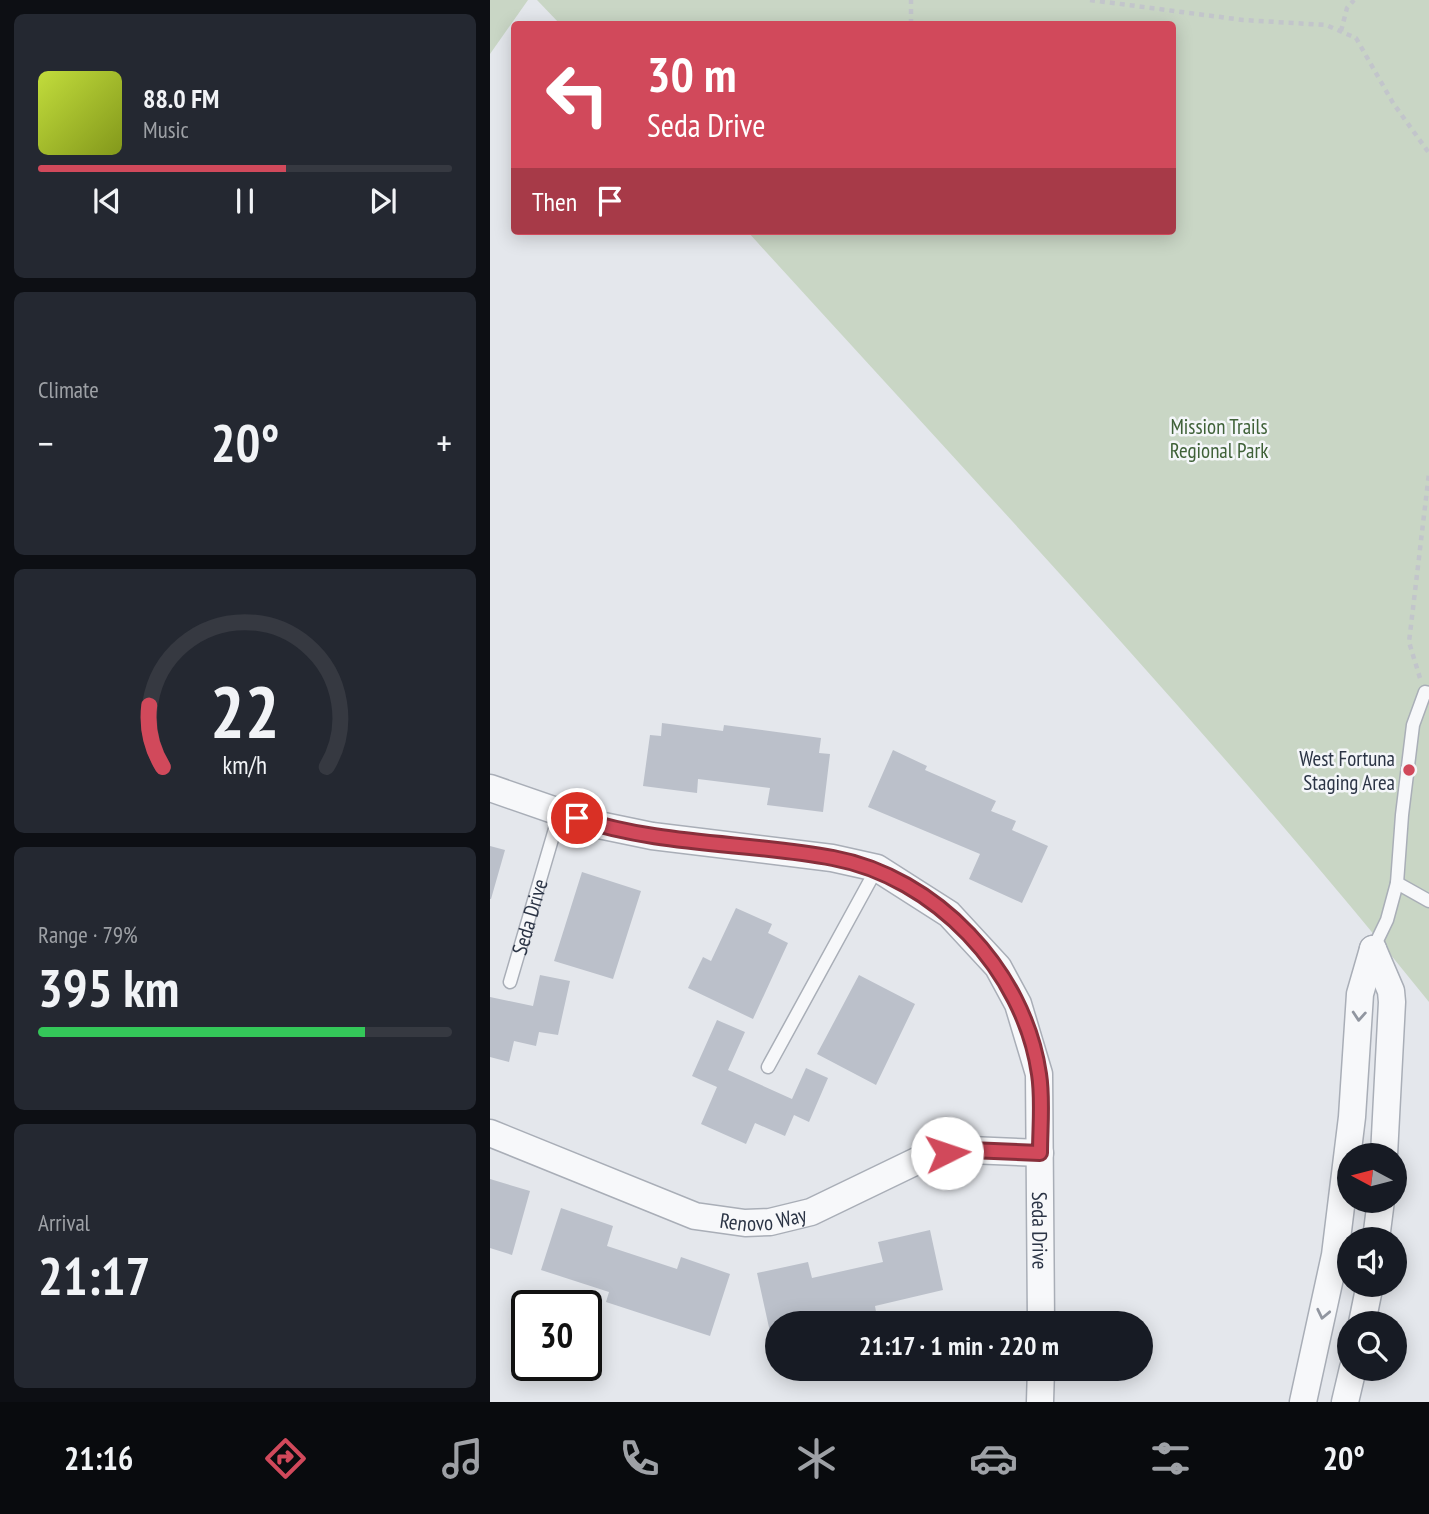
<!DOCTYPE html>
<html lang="en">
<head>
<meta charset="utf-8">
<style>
	:root { --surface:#171b24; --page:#242831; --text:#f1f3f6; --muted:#9ea1a6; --line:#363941; --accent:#d1495b }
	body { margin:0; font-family:"PT Sans Narrow",sans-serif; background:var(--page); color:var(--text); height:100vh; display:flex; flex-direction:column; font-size:26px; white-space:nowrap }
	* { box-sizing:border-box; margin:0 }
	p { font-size:23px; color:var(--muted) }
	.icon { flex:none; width:38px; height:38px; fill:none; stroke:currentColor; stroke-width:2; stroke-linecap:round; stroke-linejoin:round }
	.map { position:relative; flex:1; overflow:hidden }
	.details { display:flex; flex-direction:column; gap:14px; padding:14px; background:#0d0f14; width:490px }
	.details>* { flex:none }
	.top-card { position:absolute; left:21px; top:21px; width:665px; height:214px; border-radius:7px; box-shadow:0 4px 18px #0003; background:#d1495b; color:#fff; overflow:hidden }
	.needle { width:46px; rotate:277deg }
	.tools { position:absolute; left:847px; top:1143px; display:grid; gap:14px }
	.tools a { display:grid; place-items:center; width:70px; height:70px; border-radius:50%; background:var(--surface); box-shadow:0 4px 18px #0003; font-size:35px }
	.speed { position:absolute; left:21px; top:1290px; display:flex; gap:14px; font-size:35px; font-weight:700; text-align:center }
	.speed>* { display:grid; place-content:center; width:91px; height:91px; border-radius:50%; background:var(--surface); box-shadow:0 4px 18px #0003; line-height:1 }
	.speed .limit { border:4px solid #111; border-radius:10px; background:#fff; color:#111 }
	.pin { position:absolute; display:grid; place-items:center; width:60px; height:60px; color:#fff; margin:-30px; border:4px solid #fff; border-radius:50%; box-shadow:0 2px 7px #0007 }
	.me { position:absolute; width:77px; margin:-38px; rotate:86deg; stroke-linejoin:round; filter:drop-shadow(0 0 5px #0008) }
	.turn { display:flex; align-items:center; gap:24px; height:147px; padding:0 21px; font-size:32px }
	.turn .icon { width:91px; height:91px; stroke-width:2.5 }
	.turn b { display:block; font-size:49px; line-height:60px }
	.then { display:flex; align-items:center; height:66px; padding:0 21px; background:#0003; gap:14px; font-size:26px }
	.big { font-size:52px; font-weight:700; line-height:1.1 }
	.details .tile { flex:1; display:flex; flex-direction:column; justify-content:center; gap:10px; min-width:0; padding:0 24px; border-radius:10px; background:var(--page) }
	.details .dial { align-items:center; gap:0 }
	.dial svg { height:182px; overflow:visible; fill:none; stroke:var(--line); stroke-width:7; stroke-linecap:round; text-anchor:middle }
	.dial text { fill:var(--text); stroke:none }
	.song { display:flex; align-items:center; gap:21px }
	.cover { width:84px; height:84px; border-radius:10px; background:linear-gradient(135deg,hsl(70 70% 55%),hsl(70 70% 35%)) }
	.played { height:7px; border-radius:4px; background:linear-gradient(90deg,var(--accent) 60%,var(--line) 60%) }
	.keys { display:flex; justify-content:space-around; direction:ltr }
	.heat { display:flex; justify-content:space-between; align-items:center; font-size:38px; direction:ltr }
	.charge { height:10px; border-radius:5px; background:linear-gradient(90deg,#34c759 79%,var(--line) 0) }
	.trip { position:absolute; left:275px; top:1311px; width:388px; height:70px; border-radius:35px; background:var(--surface); box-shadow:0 4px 18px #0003; font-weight:700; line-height:70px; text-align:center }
	.tabs { display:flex; height:112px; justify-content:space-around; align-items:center; background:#090b0e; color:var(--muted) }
	.tabs .icon { width:49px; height:49px }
	.tabs .selected { color:var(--accent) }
	.tabs b { font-size:32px; color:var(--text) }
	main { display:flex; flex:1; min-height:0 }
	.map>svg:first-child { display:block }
	.green { fill:#c9d6c5 }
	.building { fill:#bbc0ca }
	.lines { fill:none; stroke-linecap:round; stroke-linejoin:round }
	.service-casing { stroke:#a9aeb7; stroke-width:15 }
	.minor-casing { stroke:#a9aeb7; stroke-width:29 }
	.path { stroke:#c2c5cb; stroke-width:4.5; stroke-dasharray:5 5; stroke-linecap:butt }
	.service { stroke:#f7f8fa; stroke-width:12 }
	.minor { stroke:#f7f8fa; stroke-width:26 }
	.oneway { stroke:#9196a0 }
	.route-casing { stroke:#882f3b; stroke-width:18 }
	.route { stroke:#d1495b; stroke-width:12 }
	.poi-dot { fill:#d1495b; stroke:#f4f6f9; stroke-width:2.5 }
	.labels { text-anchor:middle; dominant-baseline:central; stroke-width:5; stroke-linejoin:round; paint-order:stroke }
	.park-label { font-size:21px; fill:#3f6138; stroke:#f4f6f9 }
	.poi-label { font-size:21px; fill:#2b3445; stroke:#f4f6f9; text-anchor:end }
	.street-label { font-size:21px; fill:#2b3445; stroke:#f4f6f9 }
</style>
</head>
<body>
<main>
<section class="details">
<div class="tile">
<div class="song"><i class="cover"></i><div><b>88.0 FM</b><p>Music</p></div></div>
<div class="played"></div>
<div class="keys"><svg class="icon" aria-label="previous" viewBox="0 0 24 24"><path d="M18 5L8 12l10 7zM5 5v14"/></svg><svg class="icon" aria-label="pause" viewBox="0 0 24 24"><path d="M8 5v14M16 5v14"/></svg><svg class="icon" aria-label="next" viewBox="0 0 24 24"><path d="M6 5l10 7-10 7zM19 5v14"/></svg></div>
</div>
<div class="tile"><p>Climate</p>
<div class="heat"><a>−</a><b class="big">20°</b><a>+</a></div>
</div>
<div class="tile dial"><svg viewBox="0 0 100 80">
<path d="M14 69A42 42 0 1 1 86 69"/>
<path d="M14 69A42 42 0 0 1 8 42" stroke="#d1495b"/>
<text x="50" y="56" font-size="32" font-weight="700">22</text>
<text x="50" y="72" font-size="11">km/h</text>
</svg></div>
<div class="tile"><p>Range · 79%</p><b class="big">395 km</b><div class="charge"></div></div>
<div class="tile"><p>Arrival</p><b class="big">21:17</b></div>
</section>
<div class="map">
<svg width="939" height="1402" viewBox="0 0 939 1402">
	<rect width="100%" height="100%" fill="#e4e7ec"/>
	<path class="green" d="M 0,0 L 38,0 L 0,54 Z
		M 47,0 L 939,0 L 939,1002 C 724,735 488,485 257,231 L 682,231 L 682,24 L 70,24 Z"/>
	<path class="building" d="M 172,723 L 233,731 L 234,725 L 331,738 L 329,753 L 340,754 L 333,812 L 277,805 L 280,788 L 208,779 L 207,793 L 153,786 L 160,735 L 171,736 Z
		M 403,750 L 437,766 L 435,770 L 506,801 L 501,811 L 526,821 L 522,830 L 558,846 L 532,903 L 479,879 L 490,854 L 378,807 Z
		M 0,846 L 15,850 L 1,899 L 0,899 Z
		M 92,872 L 151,891 L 123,979 L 64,961 Z
		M 246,908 L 282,924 L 278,933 L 298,943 L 263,1019 L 198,988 L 213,957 L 221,961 Z
		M 50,975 L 80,981 L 68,1035 L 49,1032 L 46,1046 L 24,1041 L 19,1062 L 0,1057 L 0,997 L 43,1006 Z
		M 369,975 L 425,1004 L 386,1085 L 327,1054 Z
		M 227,1020 L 255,1032 L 238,1070 L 302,1099 L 316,1068 L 338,1078 L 319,1122 L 304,1115 L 295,1136 L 265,1123 L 256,1144 L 211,1124 L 227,1087 L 202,1076 Z
		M 0,1179 L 40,1191 L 22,1255 L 0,1248 Z
		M 71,1208 L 123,1226 L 117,1246 L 187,1269 L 191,1257 L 240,1274 L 220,1336 L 116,1302 L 119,1292 L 51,1270 Z
		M 440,1230 L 453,1290 L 385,1306 L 388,1323 L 287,1323 L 287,1330 L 280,1332 L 267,1273 L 318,1262 L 322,1278 L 393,1262 L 388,1242 Z"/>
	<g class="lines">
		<g class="service-casing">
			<g id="service">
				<path d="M 907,883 L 939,901"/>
				<path d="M 883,949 L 897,920 L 907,883 L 912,815 L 923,725 L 935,692 L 939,693"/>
				<path id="s1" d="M 20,982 L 70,812"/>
				<path d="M 278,1067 L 387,868"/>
			</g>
		</g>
		<g class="minor-casing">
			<g id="minor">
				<path id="s2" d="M 0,788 L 104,824 L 162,836 L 342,858 L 387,868 L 459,914 L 508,967 L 528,1004 L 549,1074 L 551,1323"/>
				<path d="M 883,949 L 901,991 L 902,1002 L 894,1155"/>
				<path id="s3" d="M 0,1133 L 205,1216 L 255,1223 L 280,1222 L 321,1212 L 435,1157 L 480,1150 L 550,1153"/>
				<path d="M 886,1239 L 891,1200"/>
				<path d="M 872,1323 L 880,1284"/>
				<path d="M 550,1402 L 551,1368"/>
				<path d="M 813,1402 L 845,1255 L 862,1117 L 870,994 L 883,949"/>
				<path d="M 855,1402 L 863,1368"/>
			</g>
		</g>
		<path class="path" d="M 600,0 L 753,20 L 836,25 L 866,38 L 903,103 L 939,153
			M 421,24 L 421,0
			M 851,31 L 857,8 L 864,0
			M 930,678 L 919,642 L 939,473"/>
		<use href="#service" class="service"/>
		<use href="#minor" class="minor"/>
	</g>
	<defs><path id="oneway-chevron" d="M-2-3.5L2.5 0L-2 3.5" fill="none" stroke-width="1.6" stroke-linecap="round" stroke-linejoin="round" transform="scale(1.75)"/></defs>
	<g class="oneway">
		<use href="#oneway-chevron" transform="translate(869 1016) rotate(94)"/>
		<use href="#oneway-chevron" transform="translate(833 1314) rotate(102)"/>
	</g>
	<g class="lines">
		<g class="route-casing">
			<path id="route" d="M 87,818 C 170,846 259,842 343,858 C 445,877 534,970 549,1074 C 553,1099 550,1128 550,1153 L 480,1150 L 457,1153"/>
		</g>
		<use href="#route" class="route"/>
	</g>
	<circle class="poi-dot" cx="919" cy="770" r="7"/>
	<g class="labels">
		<g class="park-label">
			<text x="729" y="426">Mission Trails<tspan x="729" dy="24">Regional Park</tspan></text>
		</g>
		<g class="poi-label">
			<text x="905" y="758">West Fortuna<tspan x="905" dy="24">Staging Area</tspan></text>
		</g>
		<g class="street-label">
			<text stroke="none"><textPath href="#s1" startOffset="68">Seda Drive</textPath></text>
			<text stroke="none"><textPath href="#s3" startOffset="290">Renovo Way</textPath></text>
			<text stroke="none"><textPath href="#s2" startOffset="826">Seda Drive</textPath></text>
		</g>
	</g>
</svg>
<div class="tools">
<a><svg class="needle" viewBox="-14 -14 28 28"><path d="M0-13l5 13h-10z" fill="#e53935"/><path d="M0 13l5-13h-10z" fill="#9ea1a6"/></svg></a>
<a><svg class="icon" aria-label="sound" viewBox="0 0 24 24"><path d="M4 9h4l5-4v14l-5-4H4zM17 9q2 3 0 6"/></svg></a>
<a><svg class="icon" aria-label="search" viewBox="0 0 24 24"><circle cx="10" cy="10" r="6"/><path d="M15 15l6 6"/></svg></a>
</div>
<div class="speed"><div class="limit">30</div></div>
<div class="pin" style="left:87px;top:818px;background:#d93025"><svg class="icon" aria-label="arrive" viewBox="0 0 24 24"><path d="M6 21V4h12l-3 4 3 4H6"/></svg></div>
<svg class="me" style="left:457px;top:1153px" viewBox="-20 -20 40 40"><circle r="19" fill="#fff"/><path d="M0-13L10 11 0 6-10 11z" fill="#d1495b"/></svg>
<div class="trip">21:17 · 1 min · 220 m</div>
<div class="top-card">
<div class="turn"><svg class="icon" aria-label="left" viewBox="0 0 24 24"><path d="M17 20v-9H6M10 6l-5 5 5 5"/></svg><div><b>30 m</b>Seda Drive</div></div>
<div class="then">Then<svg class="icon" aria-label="arrive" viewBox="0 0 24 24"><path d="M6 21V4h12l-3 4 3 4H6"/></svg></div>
</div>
</div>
</main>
<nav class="tabs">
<b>21:16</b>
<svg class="icon selected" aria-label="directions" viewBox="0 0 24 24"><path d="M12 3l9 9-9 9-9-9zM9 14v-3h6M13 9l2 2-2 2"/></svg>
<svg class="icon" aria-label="music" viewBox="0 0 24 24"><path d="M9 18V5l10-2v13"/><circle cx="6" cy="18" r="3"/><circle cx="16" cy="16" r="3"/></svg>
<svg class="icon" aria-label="phone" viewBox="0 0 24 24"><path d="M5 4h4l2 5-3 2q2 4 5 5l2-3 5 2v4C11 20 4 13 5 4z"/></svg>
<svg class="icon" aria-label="climate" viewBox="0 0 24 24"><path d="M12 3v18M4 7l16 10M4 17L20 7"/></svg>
<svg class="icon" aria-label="car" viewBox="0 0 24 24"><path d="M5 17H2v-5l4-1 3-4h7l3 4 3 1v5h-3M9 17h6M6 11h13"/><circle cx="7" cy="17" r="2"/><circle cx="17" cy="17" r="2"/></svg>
<svg class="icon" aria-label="filters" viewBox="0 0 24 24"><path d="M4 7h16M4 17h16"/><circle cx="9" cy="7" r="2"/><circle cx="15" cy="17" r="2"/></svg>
<b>20°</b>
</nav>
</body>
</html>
